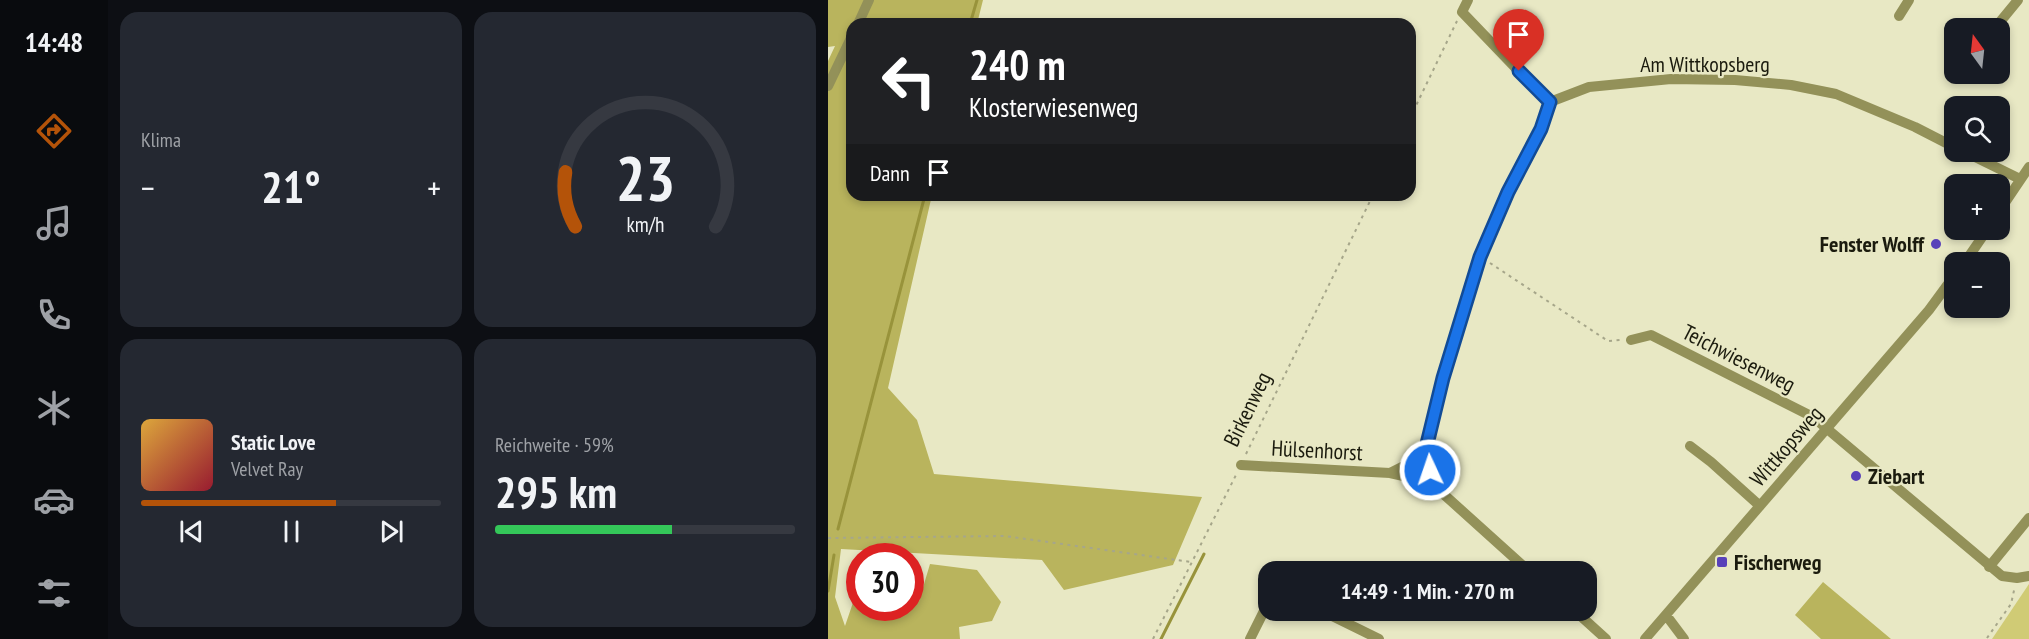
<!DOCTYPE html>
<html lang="de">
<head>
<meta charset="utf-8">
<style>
	:root { --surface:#171b24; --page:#242831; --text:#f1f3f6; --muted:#9ea1a6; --line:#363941; --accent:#b45309 }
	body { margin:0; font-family:"PT Sans Narrow",sans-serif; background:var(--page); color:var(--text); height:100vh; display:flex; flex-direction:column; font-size:22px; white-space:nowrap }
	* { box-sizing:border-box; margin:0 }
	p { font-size:20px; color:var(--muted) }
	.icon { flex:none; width:33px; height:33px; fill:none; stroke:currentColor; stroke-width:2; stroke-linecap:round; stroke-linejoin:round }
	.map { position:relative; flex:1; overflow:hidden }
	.sheet { display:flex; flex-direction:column; gap:12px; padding:12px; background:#0d0f14; width:720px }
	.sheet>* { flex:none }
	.guide { position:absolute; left:18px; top:18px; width:570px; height:183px; border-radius:18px; box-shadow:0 3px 9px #0003; background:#202124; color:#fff; overflow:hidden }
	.needle { width:39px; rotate:345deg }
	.controls { position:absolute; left:1116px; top:18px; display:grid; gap:12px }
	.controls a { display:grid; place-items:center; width:66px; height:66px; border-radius:12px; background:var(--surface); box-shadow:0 3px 9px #0003; font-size:30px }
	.speed { position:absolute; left:18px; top:543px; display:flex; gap:12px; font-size:30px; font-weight:700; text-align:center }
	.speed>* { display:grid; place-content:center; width:78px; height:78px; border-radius:50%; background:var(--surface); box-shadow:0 3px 9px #0003; line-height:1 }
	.speed .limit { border:9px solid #d22; background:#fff; color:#111 }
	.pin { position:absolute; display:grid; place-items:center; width:51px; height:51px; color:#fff; margin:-62px -26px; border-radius:50% 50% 50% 0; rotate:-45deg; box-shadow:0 0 6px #0007 }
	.pin .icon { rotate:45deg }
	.me { position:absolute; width:66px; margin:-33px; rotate:357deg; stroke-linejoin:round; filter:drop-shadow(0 0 4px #0008) }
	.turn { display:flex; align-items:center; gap:21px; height:126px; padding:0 24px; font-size:27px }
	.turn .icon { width:78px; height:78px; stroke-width:2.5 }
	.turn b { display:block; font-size:42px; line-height:51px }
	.then { display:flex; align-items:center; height:57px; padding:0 24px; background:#0003; gap:12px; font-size:22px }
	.big { font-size:45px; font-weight:700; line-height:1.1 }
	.sheet .card { flex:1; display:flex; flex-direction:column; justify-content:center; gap:9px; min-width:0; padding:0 21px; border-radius:18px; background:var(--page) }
	.sheet .dial { align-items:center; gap:0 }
	.dial svg { height:156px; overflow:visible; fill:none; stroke:var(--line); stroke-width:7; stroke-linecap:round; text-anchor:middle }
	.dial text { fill:var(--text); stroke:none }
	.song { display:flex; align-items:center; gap:18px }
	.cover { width:72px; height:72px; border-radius:9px; background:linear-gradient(135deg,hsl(40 70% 55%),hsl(350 70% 35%)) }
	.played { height:6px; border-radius:3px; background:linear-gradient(90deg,var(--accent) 65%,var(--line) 65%) }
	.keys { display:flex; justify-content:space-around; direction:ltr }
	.heat { display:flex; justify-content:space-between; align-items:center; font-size:33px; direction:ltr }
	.charge { height:9px; border-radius:4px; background:linear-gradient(90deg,#34c759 59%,var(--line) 0) }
	.sheet .tiles { flex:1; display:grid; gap:12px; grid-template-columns:repeat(2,1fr) }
	.trip { position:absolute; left:430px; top:561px; width:339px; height:60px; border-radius:18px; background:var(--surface); box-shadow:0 3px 9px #0003; font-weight:700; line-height:60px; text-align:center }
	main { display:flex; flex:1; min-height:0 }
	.dock { display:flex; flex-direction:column; width:108px; justify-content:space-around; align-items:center; background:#090b0e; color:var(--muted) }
	.dock .icon { width:42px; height:42px }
	.dock .active { color:var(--accent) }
	.dock b { font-size:27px; color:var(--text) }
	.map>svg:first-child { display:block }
	.green { fill:#d0cb75 }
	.forest { fill:#b9b45d }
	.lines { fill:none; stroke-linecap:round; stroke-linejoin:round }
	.stream { stroke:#98933b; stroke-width:3 }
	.path { stroke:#a6a68a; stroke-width:2; stroke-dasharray:3 4.5; stroke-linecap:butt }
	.minor { stroke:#939159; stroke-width:10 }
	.route-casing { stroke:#114b97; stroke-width:15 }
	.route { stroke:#1a73e8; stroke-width:10 }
	.poi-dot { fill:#5841b9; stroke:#e8e8c4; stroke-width:2 }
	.labels { text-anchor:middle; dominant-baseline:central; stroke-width:4.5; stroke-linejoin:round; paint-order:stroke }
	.street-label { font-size:22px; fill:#1b1b0e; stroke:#e8e8c4 }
	.poi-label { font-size:22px; font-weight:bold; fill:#1b1b0e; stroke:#e8e8c4; text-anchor:start }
</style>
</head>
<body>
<main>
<nav class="dock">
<b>14:48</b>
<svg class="icon active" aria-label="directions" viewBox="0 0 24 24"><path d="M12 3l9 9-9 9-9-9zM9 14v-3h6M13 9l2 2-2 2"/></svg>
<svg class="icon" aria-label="music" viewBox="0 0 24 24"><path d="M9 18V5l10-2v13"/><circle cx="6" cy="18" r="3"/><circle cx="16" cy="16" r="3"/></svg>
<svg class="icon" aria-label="phone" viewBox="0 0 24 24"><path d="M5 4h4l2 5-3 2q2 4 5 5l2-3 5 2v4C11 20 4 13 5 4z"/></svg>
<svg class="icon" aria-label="climate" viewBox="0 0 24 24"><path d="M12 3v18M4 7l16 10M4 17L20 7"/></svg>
<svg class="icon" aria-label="car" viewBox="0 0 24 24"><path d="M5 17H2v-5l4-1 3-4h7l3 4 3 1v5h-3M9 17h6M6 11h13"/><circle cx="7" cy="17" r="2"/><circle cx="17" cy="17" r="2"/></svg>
<svg class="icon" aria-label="filters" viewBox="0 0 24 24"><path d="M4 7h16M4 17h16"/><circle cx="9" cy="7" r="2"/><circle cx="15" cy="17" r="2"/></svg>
</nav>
<section class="sheet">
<div class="tiles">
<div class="card"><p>Klima</p>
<div class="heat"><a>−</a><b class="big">21°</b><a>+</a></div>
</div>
<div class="card dial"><svg viewBox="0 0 100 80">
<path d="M14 69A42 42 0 1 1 86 69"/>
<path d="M14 69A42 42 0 0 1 9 41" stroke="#b45309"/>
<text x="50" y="56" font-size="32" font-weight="700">23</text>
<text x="50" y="72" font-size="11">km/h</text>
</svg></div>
<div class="card">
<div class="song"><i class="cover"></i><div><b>Static Love</b><p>Velvet Ray</p></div></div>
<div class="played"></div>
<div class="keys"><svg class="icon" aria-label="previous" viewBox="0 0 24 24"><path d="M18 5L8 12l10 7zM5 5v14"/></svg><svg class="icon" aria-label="pause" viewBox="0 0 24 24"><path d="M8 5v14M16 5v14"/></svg><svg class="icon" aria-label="next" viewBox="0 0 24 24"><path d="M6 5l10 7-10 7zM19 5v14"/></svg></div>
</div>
<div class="card"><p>Reichweite · 59%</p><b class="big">295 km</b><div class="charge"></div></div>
</div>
</section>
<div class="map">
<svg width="1201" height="639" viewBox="0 0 1201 639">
	<rect width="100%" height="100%" fill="#e8e8c4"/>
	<path class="green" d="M 1201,584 L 1201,639 L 1164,639 Z"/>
	<path class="forest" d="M 0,0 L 155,0 L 149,24 L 24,24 L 24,195 L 104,195 L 60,388 L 89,420 L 106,474 L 374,497 L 345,565 L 236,590 L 214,560 L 13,549 L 7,597 L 17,626 L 30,588 L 32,608 L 82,608 L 83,600 L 91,601 L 102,564 L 149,570 L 173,602 L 164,621 L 131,627 L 132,639 L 0,639 L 0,61 L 7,46 L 0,47 Z
		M 995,582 L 1063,639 L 993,639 L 967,615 Z"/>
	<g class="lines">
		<path class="stream" d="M 142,24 L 149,0
			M 10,529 L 97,195
			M 0,591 L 6,555
			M 333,639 L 376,554"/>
		<path class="path" d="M 582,118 L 629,21
			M 662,263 L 780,341 L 792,340
			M 418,454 L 545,195
			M 0,538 L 177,536 L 363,562
			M 1159,638 L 1183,604 L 1187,586
			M 325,639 L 409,473"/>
		<path class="minor" d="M 640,0 L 634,12 L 705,86 L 722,102
			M 1071,16 L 1081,0
			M 30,24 L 41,0
			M 1167,28 L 1190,0
			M 0,86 L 24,36
			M 1137,152 L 1192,179
			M 1172,210 L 1201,167
			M 1137,262 L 1159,230
			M 803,340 L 823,335 L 985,417 L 1174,576 L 1189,578 L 1201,576
			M 862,446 L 883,462 L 932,506
			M 599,452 L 584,462 L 562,473 L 589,479 L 612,491
			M 413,465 L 562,473
			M 1161,567 L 1201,518
			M 702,572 L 612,491 L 602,470 L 599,452 L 615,378 L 653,257 L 679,192 L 713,129 L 722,102 L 761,87 L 843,79 L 907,80 L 963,85 L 1008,94 L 1087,127 L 1126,147
			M 492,610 L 551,639
			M 746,610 L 778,639
			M 838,615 L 856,639
			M 422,639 L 441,601
			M 817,639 L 1101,310 L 1126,276"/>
	</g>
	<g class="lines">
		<g class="route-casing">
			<path id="route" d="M 602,470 L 598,452 L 599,444 L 615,378 L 652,257 L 680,192 L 713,129 L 722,102 L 691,71"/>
		</g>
		<use href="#route" class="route"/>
	</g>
	<g class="poi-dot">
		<circle cx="1108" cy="244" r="6"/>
		<circle cx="1028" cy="476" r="6"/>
		<rect x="888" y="556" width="12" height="12" rx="3"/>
	</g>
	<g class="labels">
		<g class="street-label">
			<text x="877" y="64">Am Wittkopsberg</text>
			<text transform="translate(911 358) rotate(27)">Teichwiesenweg</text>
			<text transform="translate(419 409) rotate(-64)">Birkenweg</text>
			<text transform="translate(958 446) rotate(-49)">Wittkopsweg</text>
			<text transform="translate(489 450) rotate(3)">Hülsenhorst</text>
		</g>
		<g class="poi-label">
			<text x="1096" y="244" text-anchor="end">Fenster Wolff</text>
			<text x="1040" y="476">Ziebart</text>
			<text x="906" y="562">Fischerweg</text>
		</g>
	</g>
</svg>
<div class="controls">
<a><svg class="needle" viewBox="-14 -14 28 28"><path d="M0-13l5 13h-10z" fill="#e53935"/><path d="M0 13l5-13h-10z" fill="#9ea1a6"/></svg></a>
<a><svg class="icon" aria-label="search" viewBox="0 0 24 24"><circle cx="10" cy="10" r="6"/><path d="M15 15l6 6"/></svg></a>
<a>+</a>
<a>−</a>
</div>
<div class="speed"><div class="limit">30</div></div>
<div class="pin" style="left:691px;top:71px;background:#d93025"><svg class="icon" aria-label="arrive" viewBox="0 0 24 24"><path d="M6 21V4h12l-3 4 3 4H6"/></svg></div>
<svg class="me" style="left:602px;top:470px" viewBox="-20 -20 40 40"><circle r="17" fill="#1a73e8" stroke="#fff" stroke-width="3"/><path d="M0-11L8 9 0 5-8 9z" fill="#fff"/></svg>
<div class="trip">14:49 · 1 Min. · 270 m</div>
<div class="guide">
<div class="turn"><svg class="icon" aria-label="left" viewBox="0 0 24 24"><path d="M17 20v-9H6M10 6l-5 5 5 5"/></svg><div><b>240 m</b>Klosterwiesenweg</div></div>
<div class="then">Dann<svg class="icon" aria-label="arrive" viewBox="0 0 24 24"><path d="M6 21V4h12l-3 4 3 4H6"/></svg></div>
</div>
</div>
</main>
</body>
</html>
